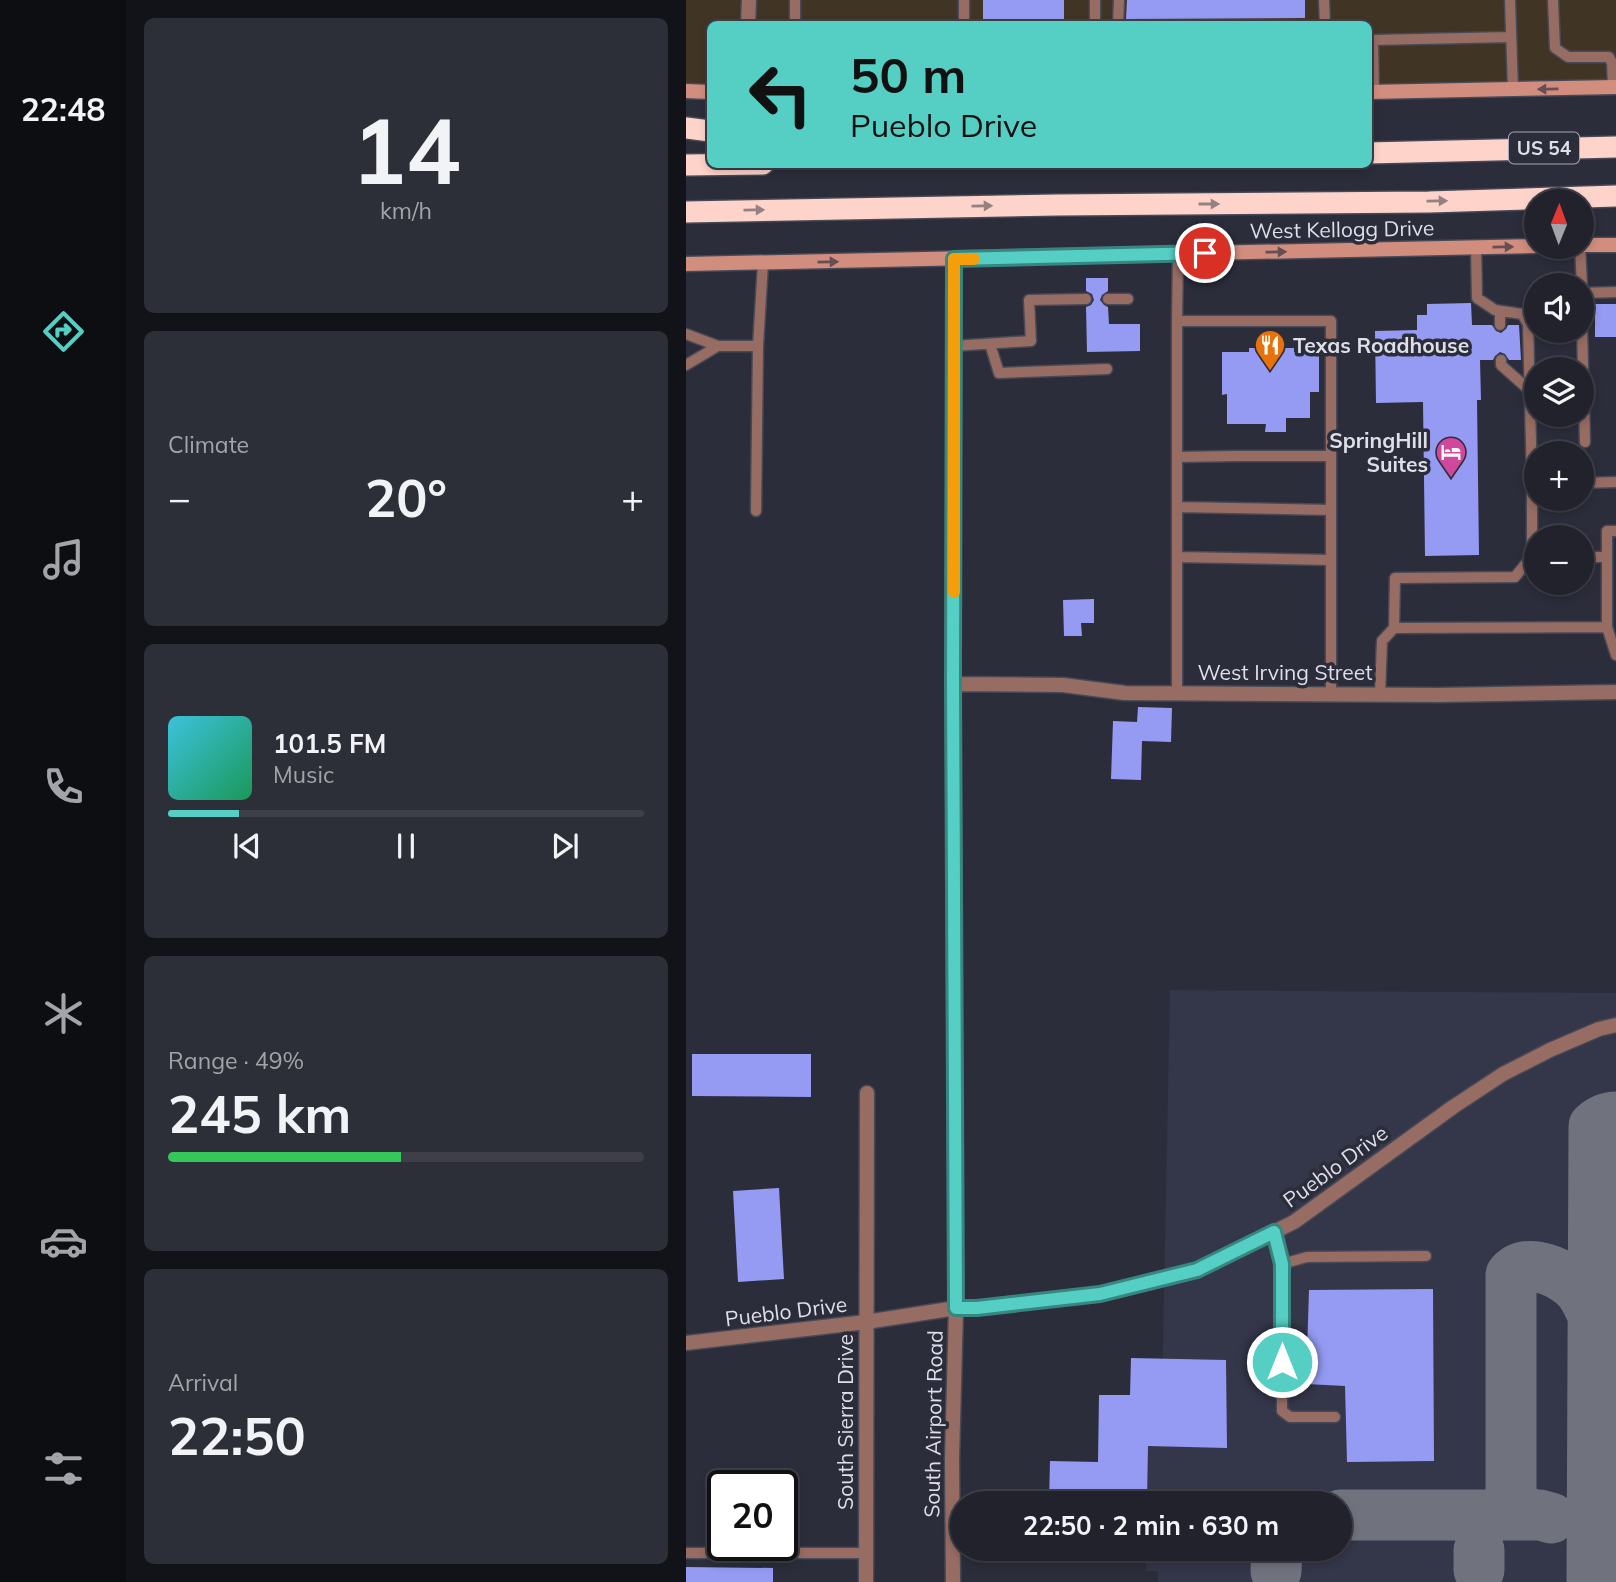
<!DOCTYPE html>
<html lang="en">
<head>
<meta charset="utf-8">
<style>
	:root { --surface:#21222c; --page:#2d2f38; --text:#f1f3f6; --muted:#a2a4a9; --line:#3e3f48; --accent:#55cec4 }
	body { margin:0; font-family:Mulish,sans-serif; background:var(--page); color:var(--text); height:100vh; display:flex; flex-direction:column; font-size:26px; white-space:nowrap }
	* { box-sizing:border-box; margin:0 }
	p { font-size:23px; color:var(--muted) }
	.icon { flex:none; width:38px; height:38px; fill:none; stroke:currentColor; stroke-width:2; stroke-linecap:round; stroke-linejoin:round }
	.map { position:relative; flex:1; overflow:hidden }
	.sheet { display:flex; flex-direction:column; gap:18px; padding:18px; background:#121318; width:560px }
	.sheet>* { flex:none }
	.hud { position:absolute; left:21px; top:21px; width:665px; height:147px; border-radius:10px; box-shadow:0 4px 10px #0003,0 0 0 2px var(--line); background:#55cec4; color:#111; overflow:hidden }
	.needle { width:46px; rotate:1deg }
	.tools { position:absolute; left:838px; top:189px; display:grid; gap:14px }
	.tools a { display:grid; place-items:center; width:70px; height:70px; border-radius:50%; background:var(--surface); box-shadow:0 4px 10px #0003,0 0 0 2px var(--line); font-size:35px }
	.speed { position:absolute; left:21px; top:1470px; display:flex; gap:14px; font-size:35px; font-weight:700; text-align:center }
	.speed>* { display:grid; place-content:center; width:91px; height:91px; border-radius:50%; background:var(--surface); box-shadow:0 4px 10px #0003,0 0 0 2px var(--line); line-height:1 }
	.speed .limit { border:4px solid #111; border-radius:10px; background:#fff; color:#111 }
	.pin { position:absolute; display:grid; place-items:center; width:60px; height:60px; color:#fff; margin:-30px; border:4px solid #fff; border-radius:50%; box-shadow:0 2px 7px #0007 }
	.me { position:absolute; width:77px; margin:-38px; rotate:0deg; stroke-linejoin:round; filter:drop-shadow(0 0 5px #0008) }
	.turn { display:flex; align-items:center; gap:24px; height:147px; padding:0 28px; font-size:32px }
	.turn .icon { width:91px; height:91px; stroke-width:2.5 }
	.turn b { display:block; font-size:49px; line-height:60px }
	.big { font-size:52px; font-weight:700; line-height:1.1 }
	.sheet .card { flex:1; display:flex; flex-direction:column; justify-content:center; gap:10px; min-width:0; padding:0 24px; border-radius:10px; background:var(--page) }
	.sheet .dial { align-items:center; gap:0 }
	.dial b { font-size:91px; line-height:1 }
	.song { display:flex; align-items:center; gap:21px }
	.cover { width:84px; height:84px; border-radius:10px; background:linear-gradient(135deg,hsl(190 70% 55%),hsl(150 70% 35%)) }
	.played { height:7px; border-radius:4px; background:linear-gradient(90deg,var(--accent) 15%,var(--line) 15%) }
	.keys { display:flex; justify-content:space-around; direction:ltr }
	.heat { display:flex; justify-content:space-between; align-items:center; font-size:38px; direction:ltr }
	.charge { height:10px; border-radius:5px; background:linear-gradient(90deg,#34c759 49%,var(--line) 0) }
	.trip { position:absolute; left:264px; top:1491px; width:402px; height:70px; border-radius:35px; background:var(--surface); box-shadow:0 4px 10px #0003,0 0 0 2px var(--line); font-weight:700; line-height:70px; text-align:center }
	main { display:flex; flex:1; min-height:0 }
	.tabs { display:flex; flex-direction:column; width:126px; justify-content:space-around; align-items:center; background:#0d0e12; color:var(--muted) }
	.tabs .icon { width:49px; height:49px }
	.tabs .active { color:var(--accent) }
	.tabs b { font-size:32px; color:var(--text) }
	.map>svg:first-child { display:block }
	.commercial { fill:#403425 }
	.built { fill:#343649 }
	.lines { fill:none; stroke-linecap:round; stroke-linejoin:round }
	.taxiway { stroke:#70727e; stroke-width:51 }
	.building { fill:#959bf2 }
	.service-casing { stroke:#484957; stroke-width:13 }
	.minor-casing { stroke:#484957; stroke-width:17 }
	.tertiary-casing { stroke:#484957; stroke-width:17 }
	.secondary-casing { stroke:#484957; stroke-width:17 }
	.motorway-casing { stroke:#484957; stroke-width:24 }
	.service { stroke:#976c63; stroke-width:10 }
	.minor { stroke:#976c63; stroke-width:14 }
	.tertiary { stroke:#976c63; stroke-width:14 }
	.secondary { stroke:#d18e7f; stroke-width:14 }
	.motorway { stroke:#fed3ca; stroke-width:21 }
	.oneway { fill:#664f53 }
	.oneway2 { fill:#958082 }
	.route-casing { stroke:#37867f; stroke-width:18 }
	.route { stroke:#55cec4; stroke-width:12 }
	.slow { stroke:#f59e0b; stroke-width:12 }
	.labels { text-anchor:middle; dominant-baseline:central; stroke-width:7; stroke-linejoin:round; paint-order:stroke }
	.shield { fill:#2c2d3b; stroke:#a9aab4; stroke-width:2 }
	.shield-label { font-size:19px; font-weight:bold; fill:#dedfe8 }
	.street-label { font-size:21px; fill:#dedfe8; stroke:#2c2d3b }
	.poi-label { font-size:21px; font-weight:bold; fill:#dedfe8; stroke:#2c2d3b; text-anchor:start }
</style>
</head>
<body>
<main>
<nav class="tabs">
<b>22:48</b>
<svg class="icon active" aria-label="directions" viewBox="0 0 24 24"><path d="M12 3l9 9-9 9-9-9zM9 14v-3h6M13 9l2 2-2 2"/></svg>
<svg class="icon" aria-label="music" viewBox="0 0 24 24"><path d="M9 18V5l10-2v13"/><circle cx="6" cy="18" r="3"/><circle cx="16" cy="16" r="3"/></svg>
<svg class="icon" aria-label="phone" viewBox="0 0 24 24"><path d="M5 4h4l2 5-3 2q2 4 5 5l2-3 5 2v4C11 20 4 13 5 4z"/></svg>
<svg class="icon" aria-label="climate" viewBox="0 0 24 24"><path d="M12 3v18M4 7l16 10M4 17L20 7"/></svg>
<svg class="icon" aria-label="car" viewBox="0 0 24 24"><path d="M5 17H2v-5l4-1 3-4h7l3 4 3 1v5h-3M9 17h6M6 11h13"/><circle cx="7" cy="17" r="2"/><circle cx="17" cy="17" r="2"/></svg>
<svg class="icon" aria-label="filters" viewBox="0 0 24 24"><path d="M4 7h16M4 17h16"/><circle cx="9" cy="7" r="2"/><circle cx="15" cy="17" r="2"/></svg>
</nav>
<section class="sheet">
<div class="card dial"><b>14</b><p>km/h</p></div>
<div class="card"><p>Climate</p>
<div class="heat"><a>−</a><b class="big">20°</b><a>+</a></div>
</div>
<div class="card">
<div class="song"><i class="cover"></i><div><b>101.5 FM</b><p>Music</p></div></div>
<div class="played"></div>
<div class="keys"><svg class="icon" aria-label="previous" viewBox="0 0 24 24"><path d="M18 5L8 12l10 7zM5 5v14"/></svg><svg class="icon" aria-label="pause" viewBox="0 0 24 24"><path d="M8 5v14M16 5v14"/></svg><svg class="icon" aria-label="next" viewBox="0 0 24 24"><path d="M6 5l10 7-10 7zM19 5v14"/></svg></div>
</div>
<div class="card"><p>Range · 49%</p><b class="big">245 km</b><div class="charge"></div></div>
<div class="card"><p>Arrival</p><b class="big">22:50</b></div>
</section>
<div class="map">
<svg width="930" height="1582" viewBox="0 0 930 1582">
	<rect width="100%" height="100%" fill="#2c2d3b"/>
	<path class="commercial" d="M 0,0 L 930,0 L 930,85 L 683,90 L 682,24 L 24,24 L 24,92 L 0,90 Z"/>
	<path class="built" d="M 484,990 L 930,993 L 930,1582 L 472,1582 L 472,1571 L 460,1571 L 460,1549 L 654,1549 L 654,1503 L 461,1503 L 462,1446 L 475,1446 Z"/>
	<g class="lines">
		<path class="taxiway" d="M 654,1515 L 854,1515 L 865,1518
			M 847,1515 L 833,1509 L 825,1497 L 825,1275 C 841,1255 880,1274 893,1290 C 899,1297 903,1307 907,1315
			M 793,1550 L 793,1570
			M 590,1571 L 591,1549
			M 906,1582 L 908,1126 C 915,1120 921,1117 930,1117"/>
	</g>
	<path class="building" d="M 297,0 L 378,0 L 378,24 L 297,24 Z
		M 441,0 L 619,0 L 619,18 L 440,19 Z
		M 400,278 L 422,278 L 422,291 L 416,295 L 414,300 L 418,305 L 422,307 L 423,324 L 454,324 L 454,351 L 401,352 L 400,307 L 405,305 L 408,300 L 406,294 L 400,291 Z
		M 785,303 L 786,325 L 806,325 L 810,331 L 815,333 L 820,329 L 822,325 L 833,325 L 835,360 L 823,360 L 819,354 L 814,352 L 809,356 L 807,360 L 794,360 L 795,400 L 791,400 L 793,555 L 739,556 L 737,402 L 690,403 L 689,331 L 731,330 L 731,315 L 741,315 L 741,304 Z
		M 909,304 L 930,304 L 930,337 L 909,337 Z
		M 563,348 L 608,348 L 608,352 L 633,352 L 633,392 L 624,392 L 624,418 L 600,418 L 600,432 L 579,432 L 580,424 L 541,424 L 541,394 L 536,395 L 536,352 L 563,352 Z
		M 408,599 L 408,623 L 395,623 L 396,636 L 378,636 L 377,600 Z
		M 452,707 L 486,708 L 485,742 L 456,741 L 455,780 L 425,779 L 427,721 L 451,722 Z
		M 6,1054 L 125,1054 L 125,1097 L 6,1096 Z
		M 93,1188 L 98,1279 L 52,1282 L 47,1191 Z
		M 747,1289 L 748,1461 L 661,1462 L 659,1386 L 620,1384 L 623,1290 Z
		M 445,1358 L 540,1360 L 541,1448 L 462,1446 L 461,1503 L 363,1503 L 364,1461 L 412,1462 L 413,1395 L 444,1395 Z
		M 0,1567 L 87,1568 L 87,1582 L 0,1582 Z"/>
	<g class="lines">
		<g class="service-casing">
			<path id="service" d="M 109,0 L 109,24
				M 278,0 L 278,24
				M 638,0 L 639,24
				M 824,0 L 827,89
				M 867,0 L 869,48 L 882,57 L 923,57 L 926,63 L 927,87
				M 409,24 L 409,0
				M 432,24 L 433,0
				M 682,40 L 687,40 L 688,92
				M 687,40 L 825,37
				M 790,247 L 791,298 L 809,310 L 836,314 L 842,324 L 846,483 L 850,483
				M 894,247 L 896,285
				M 492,254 L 491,321 L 645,321 L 645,693
				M 896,293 L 930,292
				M 422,299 L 442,299
				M 814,311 L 814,325
				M 491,321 L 491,693
				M 896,328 L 899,442
				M 0,334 L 32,346 L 72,346
				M 304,344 L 313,373 L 421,369
				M 267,346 L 345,341 L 343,300 L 400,299
				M 815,360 L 815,365 L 843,390
				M 0,365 L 32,346
				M 491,457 L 549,456 L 645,456
				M 896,483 L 930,482
				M 491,507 L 645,510
				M 70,511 L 72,346 L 77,263
				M 930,531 L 921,531 L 921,627 L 930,655
				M 846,556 L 846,483
				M 491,557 L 645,560
				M 896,557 L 920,557
				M 708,628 L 709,578 L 829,577 L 846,556 L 850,556
				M 694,694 L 696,641 L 708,628 L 921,627
				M 588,1232 L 596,1264 L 596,1411 L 604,1417 L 649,1417
				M 596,1264 L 621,1257 L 740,1256
				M 0,1553 L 180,1553"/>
		</g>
		<g class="minor-casing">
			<path id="minor" d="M 62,24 L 63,0
				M 267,684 L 377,685 L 439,693 L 752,695 L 930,692
				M 0,1343 L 180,1322 L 270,1308 L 267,684 L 268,259
				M 180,1582 L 181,1093"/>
		</g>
		<g class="tertiary-casing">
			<path id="tertiary" d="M 267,1582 L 266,1459 L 270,1308 L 291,1308 L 414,1294 L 511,1270 L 608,1222 L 767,1107 L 817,1074 L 864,1050 L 913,1029 L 930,1025"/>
		</g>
		<g class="secondary-casing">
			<path id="secondary" d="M 0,91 L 24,92
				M 682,92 L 930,87
				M 896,245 L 930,245
				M 0,264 L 850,246"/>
		</g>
		<g class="motorway-casing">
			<path id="motorway" d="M 0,128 L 24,131
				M 682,153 L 930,147
				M 0,165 L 77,164
				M 0,212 L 371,205 L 743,202 L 930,196"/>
		</g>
		<use href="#service" class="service"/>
		<use href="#minor" class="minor"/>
		<use href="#tertiary" class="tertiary"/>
		<use href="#secondary" class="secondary"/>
		<use href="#motorway" class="motorway"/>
	</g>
	<defs><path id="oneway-solid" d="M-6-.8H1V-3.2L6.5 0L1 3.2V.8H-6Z" transform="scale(1.75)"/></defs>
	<g class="oneway">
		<use href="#oneway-solid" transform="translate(862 89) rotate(179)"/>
		<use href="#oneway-solid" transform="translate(817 247) rotate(-1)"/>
		<use href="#oneway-solid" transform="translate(590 252) rotate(-1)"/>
		<use href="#oneway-solid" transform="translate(142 262) rotate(-1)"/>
	</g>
	<g class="oneway2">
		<use href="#oneway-solid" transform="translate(751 201) rotate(-1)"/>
		<use href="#oneway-solid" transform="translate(523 204)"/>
		<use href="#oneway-solid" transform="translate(296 206) rotate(-1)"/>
		<use href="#oneway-solid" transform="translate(68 210) rotate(-1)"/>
	</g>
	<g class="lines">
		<g class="route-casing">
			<path id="route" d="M 519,253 L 268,259 L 267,684 L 270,1308 L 291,1308 L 414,1294 L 511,1270 L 588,1232 L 596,1264 L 596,1362"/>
		</g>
		<use href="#route" class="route"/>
		<path class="slow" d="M 268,592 L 268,259 L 288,259"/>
	</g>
	<defs>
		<g id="restaurant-pin" transform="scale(1.575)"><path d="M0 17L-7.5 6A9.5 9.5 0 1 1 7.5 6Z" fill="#e8710a" stroke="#2c2d3b"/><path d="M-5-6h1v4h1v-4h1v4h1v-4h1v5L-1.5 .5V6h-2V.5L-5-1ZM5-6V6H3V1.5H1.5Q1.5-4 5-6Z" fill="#fff"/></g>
		<g id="hotel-pin" transform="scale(1.575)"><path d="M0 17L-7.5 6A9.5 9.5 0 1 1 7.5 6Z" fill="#d1479c" stroke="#2c2d3b"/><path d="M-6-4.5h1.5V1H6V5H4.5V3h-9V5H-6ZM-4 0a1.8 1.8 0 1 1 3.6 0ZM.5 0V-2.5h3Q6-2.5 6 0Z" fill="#fff"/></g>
	</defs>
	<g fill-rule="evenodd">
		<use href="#restaurant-pin" x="584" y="345"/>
		<use href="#hotel-pin" x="765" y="452"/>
	</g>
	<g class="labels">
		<rect class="shield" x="823" y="132.5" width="70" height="31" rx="5"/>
		<g class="shield-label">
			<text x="858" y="148">US 54</text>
		</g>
		<g class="street-label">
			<text transform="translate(656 229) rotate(-1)">West Kellogg Drive</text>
			<text x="599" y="672">West Irving Street</text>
			<text transform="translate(649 1166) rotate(-36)">Pueblo Drive</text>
			<text transform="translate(100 1311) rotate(-7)">Pueblo Drive</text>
			<text transform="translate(159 1422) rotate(-90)">South Sierra Drive</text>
			<text transform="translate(247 1424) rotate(-89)">South Airport Road</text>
		</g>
		<g class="poi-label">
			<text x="607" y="345">Texas Roadhouse</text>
			<text x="742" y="440" text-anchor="end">SpringHill<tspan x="742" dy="24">Suites</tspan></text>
		</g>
	</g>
</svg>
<div class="tools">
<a><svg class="needle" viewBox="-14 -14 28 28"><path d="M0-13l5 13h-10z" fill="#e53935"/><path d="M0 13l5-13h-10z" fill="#a2a4a9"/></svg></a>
<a><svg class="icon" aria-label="sound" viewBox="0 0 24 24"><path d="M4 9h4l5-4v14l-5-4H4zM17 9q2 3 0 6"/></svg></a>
<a><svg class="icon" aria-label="layers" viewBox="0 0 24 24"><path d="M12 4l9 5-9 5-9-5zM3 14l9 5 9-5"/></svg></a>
<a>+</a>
<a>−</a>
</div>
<div class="speed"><div class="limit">20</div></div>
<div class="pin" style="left:519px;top:253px;background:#d93025"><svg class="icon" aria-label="arrive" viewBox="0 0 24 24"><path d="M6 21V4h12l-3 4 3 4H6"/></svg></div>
<svg class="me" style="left:596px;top:1362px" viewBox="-20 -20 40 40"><circle r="17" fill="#55cec4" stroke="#fff" stroke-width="3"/><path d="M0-11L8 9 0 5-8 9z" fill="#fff"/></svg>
<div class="trip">22:50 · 2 min · 630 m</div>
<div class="hud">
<div class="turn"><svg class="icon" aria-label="left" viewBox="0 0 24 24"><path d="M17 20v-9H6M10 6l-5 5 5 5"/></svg><div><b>50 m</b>Pueblo Drive</div></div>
</div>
</div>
</main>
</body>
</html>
